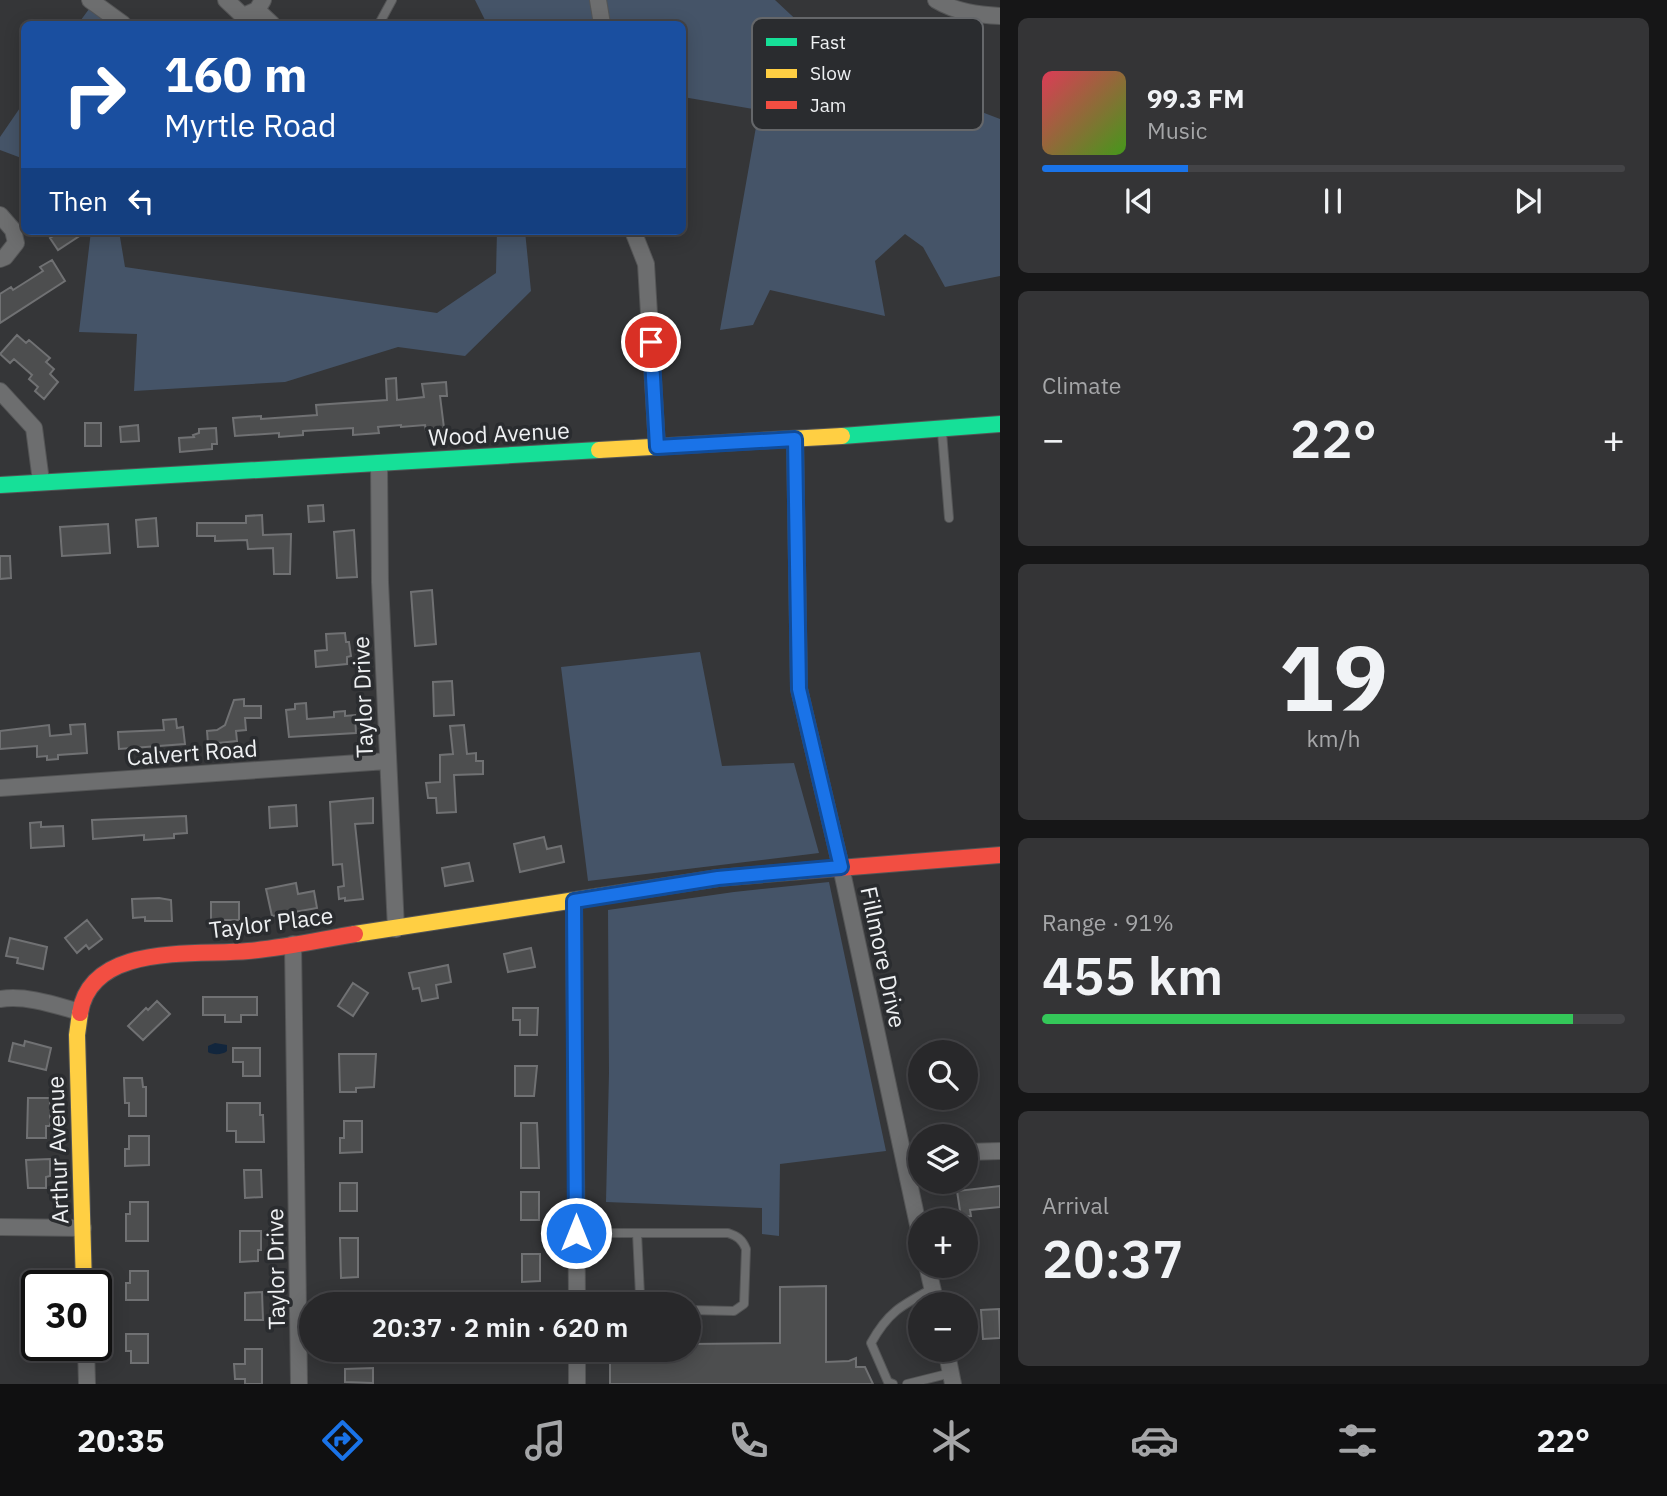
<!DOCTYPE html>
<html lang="en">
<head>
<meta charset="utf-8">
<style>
	:root { --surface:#28282a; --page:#343436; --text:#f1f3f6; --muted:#a5a6a8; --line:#444447; --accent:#1a73e8 }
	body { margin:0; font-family:"IBM Plex Sans",sans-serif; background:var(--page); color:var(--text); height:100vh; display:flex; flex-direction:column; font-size:26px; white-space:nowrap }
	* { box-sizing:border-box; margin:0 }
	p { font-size:23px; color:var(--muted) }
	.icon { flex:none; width:38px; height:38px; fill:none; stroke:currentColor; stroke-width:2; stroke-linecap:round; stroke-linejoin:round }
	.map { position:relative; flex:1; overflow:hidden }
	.panel { display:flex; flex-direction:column; gap:18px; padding:18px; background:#161617; width:667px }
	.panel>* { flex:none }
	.banner { position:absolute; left:21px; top:21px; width:665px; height:214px; border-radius:10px; box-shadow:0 4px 18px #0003,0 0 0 2px var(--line); background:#1a4fa0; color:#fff; overflow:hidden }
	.tools { position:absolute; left:908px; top:1040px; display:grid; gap:14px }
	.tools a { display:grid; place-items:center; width:70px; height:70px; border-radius:50%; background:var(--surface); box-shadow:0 4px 18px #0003,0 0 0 2px var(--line); font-size:35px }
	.speed { position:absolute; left:21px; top:1270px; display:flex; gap:14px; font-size:35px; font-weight:700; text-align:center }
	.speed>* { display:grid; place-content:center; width:91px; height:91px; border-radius:50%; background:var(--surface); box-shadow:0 4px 18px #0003,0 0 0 2px var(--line); line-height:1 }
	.speed .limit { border:4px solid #111; border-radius:10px; background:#fff; color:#111 }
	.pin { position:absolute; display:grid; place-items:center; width:60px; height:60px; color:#fff; margin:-30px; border:4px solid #fff; border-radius:50%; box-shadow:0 2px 7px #0007 }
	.me { position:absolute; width:77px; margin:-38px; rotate:0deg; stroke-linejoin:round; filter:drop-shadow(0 0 5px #0008) }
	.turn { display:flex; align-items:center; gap:24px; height:147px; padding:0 28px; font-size:32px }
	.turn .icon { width:91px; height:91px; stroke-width:2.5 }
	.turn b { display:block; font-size:49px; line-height:60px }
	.then { display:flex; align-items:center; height:66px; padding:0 28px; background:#0003; gap:14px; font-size:26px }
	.big { font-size:52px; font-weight:600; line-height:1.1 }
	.panel .tile { flex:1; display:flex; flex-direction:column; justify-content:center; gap:10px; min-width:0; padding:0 24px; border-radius:10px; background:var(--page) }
	.panel .dial { align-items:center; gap:0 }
	.dial b { font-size:91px; line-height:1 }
	.song { display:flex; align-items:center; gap:21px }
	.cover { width:84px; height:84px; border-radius:10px; background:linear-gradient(135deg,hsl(350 70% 55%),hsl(100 70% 35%)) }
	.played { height:7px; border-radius:4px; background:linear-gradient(90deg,var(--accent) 25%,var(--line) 25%) }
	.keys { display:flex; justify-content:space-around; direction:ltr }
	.heat { display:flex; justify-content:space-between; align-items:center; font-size:38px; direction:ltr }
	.charge { height:10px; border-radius:5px; background:linear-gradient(90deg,#34c759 91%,var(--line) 0) }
	.trip { position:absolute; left:299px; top:1292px; width:402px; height:70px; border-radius:35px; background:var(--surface); box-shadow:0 4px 18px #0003,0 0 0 2px var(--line); font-weight:600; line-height:70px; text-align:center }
	.tabs { display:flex; height:112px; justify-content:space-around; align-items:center; background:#101011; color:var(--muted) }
	.tabs .icon { width:49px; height:49px }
	.tabs .active { color:var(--accent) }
	.tabs b { font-size:32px; color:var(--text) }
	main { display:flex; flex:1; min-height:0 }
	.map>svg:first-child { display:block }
	.green { fill:#455468 }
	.water { fill:#12263d }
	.building { fill:#4d4e4f; stroke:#707173; stroke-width:2 }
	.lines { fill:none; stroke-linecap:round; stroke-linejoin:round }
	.lane-casing { stroke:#545556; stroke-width:10 }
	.street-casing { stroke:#545556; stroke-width:18 }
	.fast-casing { stroke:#545556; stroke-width:18 }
	.slow-casing { stroke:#545556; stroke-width:18 }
	.jam-casing { stroke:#545556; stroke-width:18 }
	.lane { stroke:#6d6e6f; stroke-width:8 }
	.street { stroke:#6d6e6f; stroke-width:16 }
	.fast { stroke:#16e098; stroke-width:16 }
	.slow { stroke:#ffcf43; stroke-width:16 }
	.jam { stroke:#f24e42; stroke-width:16 }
	.route-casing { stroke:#114b97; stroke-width:18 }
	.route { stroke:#1a73e8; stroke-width:12 }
	.labels { text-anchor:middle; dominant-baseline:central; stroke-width:7; stroke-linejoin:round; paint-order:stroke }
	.street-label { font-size:23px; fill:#eff1f3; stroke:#2a2c2f }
	.key { fill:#2a2c2f; stroke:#65676a; stroke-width:2 }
	.key-label { font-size:19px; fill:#eff1f3 }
</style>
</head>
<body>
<main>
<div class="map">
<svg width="1001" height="1384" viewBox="0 0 1001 1384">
	<rect width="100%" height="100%" fill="#353638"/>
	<path class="green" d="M 475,0 L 775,0 L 835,56 L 1000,119 L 1000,276 L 945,287 L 923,247 L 905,234 L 875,261 L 885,316 L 770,290 L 753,325 L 720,330 L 759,110 L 683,97 L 682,24 L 487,24 Z
		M 89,9 L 109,24 L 78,24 Z
		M 24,102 L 24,159 L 0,150 L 0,137 Z
		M 91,231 L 119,231 L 125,267 L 437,313 L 496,273 L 497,231 L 525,231 L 531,291 L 465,356 L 398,347 L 285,382 L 134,391 L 137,334 L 79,332 Z
		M 700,652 L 722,766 L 794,763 L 819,853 L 588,881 L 561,667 Z
		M 829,882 L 886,1151 L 780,1164 L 779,1236 L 762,1234 L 762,1208 L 606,1202 L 609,1073 L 608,910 L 734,892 Z"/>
	<path class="water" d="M 215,1043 L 227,1045 L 227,1051 C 223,1055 212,1055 208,1052 L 208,1046 Z"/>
	<path class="building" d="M 52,231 L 87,231 L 58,250 L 50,238 L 55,235 Z
		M 52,260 L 65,281 L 0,323 L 0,294 L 11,287 L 13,290 L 43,271 L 40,267 Z
		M 17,335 L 26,343 L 29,340 L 50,358 L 46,362 L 54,369 L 50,374 L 58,382 L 44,399 L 35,391 L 38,387 L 29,379 L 32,375 L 14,359 L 10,363 L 0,354 Z
		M 396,378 L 397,400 L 424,397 L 422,384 L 446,382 L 447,396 L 440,396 L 444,428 L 426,431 L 425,425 L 401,427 L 401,425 L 378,427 L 379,433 L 353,435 L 353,428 L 303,431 L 303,435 L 279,437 L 279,433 L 235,436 L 233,418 L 261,416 L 261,419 L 317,415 L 316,405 L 387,400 L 386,379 Z
		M 85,423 L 101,423 L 101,446 L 85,446 Z
		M 138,425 L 139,441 L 121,442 L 120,427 Z
		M 216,428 L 217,444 L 212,444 L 212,449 L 180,452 L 179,438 L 194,437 L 193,435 L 199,433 L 199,429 Z
		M 323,505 L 324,521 L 309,522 L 308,506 Z
		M 262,515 L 263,535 L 291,534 L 290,574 L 274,574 L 273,548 L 248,549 L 247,540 L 215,541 L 215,536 L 197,536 L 197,523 L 246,523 L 246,516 Z
		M 156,518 L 158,546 L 138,547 L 136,520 Z
		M 108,524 L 110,553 L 62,556 L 60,527 Z
		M 354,530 L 357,577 L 337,578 L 334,532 Z
		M 0,556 L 10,556 L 11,578 L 0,579 Z
		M 432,590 L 436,644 L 415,646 L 411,592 Z
		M 345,633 L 346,642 L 349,642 L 351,656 L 347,657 L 347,664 L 316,667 L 315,651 L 327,650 L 326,634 Z
		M 452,681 L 454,715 L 434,716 L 433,682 Z
		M 244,699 L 244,706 L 261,706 L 261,718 L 245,718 L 246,730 L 236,731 L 237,741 L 208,744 L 207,731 L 217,730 L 225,725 L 234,700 Z
		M 306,703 L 307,719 L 334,717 L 334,712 L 345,711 L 345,716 L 355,715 L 356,733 L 289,737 L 286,710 L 295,709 L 295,704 Z
		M 176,719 L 177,728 L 183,727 L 185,744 L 119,749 L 118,732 L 164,730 L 163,720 Z
		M 85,724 L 87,753 L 58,755 L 58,759 L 47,760 L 47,756 L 37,757 L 37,746 L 0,749 L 0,731 L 49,725 L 50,736 L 71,734 L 70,725 Z
		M 464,725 L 467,754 L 476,753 L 476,761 L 483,761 L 483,774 L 454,775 L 456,812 L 437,813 L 436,798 L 428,798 L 426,783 L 440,782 L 440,755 L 453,754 L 450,726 Z
		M 373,798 L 373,823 L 355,824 L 363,899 L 345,901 L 345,898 L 339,899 L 338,887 L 344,886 L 342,864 L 333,865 L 330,802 Z
		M 296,805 L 297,826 L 270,828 L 269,807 Z
		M 186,816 L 187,833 L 174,834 L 174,838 L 144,840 L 144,835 L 93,839 L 92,820 Z
		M 41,822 L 41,827 L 63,826 L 64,846 L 31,848 L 30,823 Z
		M 544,837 L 547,849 L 561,846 L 564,862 L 520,872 L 514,844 Z
		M 469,863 L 473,881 L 445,886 L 442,868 Z
		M 296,883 L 298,894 L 314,891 L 317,908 L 272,916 L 266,889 Z
		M 159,898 L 171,900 L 172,921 L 145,921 L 145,917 L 133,918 L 132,899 Z
		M 211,902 L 239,902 L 239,920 L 211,920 Z
		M 87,920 L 102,939 L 89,949 L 86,945 L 77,953 L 65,938 Z
		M 10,938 L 47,947 L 43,969 L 17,963 L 18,958 L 6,956 Z
		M 531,948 L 535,967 L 508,972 L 504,954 Z
		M 448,965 L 451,982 L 436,985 L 438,998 L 422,1001 L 419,988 L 413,989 L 409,973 Z
		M 353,983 L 368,993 L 353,1016 L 338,1006 Z
		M 203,997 L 257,997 L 257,1015 L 241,1015 L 241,1022 L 225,1022 L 225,1015 L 203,1015 Z
		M 157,1001 L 170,1014 L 143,1040 L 128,1026 L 146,1008 L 148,1010 Z
		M 513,1008 L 538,1008 L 537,1035 L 520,1035 L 520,1020 L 513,1020 Z
		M 25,1041 L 51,1048 L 46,1070 L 9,1061 L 13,1043 L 24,1046 Z
		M 233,1048 L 260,1048 L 260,1076 L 243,1076 L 243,1062 L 233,1062 Z
		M 339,1054 L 376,1054 L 374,1087 L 356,1088 L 356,1092 L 340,1092 Z
		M 515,1066 L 537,1066 L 534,1096 L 515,1096 Z
		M 124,1078 L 142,1078 L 143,1087 L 146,1087 L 146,1116 L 129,1116 L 129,1103 L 125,1103 Z
		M 28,1098 L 50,1098 L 50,1126 L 46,1126 L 46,1138 L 27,1138 Z
		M 227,1103 L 260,1103 L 260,1115 L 263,1115 L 264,1142 L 236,1142 L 236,1131 L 227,1131 Z
		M 344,1121 L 362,1121 L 362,1152 L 340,1153 L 340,1138 L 344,1138 Z
		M 521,1123 L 537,1123 L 539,1168 L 521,1168 Z
		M 129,1136 L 149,1136 L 149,1165 L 125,1166 L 125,1149 L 129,1149 Z
		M 50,1159 L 50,1176 L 46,1177 L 46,1188 L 28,1188 L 26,1160 Z
		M 244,1170 L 261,1170 L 262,1197 L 245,1198 Z
		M 340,1183 L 357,1183 L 357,1211 L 340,1211 Z
		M 1000,1186 L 1000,1207 L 970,1210 L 971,1216 L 961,1217 L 957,1191 Z
		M 521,1192 L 539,1192 L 539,1220 L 521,1220 Z
		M 130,1202 L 148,1202 L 148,1241 L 126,1241 L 126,1214 L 130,1214 Z
		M 240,1231 L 261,1231 L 261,1250 L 258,1250 L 258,1261 L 240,1262 Z
		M 340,1238 L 358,1238 L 358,1277 L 341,1278 Z
		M 522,1254 L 540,1254 L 540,1281 L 522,1282 Z
		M 130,1271 L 148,1271 L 148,1300 L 126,1300 L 126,1283 L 130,1283 Z
		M 826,1286 L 826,1362 L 849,1361 L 856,1358 L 856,1367 L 865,1367 L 873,1384 L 610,1384 L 610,1349 L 690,1349 L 690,1344 L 780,1343 L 780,1287 Z
		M 262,1292 L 263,1320 L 245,1320 L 245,1293 Z
		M 999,1309 L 1000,1338 L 983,1339 L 981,1310 Z
		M 126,1334 L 148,1334 L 148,1363 L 131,1363 L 131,1351 L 126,1351 Z
		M 245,1349 L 262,1349 L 262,1384 L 245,1384 L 245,1379 L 235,1379 L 234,1364 L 245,1364 Z
		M 373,1368 L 373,1383 L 345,1382 L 345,1369 Z"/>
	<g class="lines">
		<g class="lane-casing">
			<path id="lane" d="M 379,24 L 392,0
				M 942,432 L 949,518
				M 576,1233 L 728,1233 C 737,1236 742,1239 746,1249 L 744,1304 L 734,1311 L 690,1310
				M 637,1233 L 640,1295 L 646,1304
				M 893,1384 L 888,1382 L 871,1343 C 888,1312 902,1305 932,1289
				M 907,1384 L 951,1373"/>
		</g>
		<g class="street-casing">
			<path id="street" d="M 90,0 L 123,24
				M 226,0 L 243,16 L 257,10 L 263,0
				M 598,0 L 602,24
				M 936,0 C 956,12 978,15 1001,16
				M 257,10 L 272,24
				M 0,215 L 13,230 L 16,243 L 5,257 L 0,259
				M 633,231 L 646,264 L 657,447
				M 0,391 L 34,428 L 41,481
				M 795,439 L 799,689 L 841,867 L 920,1234
				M 379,463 L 380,582 L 396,929
				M 0,788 L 387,761
				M 574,901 L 577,1304
				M 293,944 L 299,1384
				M 0,999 C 27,995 55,1005 80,1012
				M 966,1152 L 1001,1151
				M 0,1227 L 83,1228
				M 927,1265 L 936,1304
				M 86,1346 L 87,1384
				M 577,1349 L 577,1384
				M 946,1349 L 953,1384"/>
		</g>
		<g class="fast-casing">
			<path id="fast" d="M 842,436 L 1001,424
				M 0,485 L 599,450"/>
		</g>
		<g class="slow-casing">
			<path id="slow" d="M 599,450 L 842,436
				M 355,934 L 718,878 L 802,871
				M 80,1013 L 77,1035 L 84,1286"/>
		</g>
		<g class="jam-casing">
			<path id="jam" d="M 802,871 L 1001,855
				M 80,1013 C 91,942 196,956 248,951 C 284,948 319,940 355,934"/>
		</g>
		<use href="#lane" class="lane"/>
		<use href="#street" class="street"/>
		<use href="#fast" class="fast"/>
		<use href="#slow" class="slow"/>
		<use href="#jam" class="jam"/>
	</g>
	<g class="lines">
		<g class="route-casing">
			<path id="route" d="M 576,1233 L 574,901 L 718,878 L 841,867 L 799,689 L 795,439 L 657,447 L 651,342"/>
		</g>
		<use href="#route" class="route"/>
	</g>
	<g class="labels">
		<g class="street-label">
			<text transform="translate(499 433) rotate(-3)">Wood Avenue</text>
			<text transform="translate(362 697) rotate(-92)">Taylor Drive</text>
			<text transform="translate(192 752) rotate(-4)">Calvert Road</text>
			<text transform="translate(271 922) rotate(-7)">Taylor Place</text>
			<text transform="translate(884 957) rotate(78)">Fillmore Drive</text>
			<text transform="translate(57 1150) rotate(-92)">Arthur Avenue</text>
			<text transform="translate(275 1269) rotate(-91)">Taylor Drive</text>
		</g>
	</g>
	<rect x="752" y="18" width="231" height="112" rx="10" class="key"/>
	<rect x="766" y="38" width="31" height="8" fill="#16e098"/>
	<rect x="766" y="69" width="31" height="9" fill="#ffcf43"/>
	<rect x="766" y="101" width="31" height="8" fill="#f24e42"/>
	<g class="key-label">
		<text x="810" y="49">Fast</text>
		<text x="810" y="80">Slow</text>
		<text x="810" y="112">Jam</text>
	</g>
</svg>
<div class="tools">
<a><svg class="icon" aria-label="search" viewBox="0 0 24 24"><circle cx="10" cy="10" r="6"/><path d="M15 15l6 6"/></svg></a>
<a><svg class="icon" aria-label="layers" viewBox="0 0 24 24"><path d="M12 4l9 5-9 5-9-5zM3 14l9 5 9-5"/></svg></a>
<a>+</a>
<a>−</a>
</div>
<div class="speed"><div class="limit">30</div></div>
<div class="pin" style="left:651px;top:342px;background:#d93025"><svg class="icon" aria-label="arrive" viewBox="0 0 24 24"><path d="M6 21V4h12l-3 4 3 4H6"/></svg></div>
<svg class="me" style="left:576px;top:1233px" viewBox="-20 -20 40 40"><circle r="17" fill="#1a73e8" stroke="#fff" stroke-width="3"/><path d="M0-11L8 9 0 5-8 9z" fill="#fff"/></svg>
<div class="trip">20:37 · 2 min · 620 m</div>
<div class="banner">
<div class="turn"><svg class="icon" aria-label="right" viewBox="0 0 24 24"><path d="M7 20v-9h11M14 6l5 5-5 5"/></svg><div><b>160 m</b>Myrtle Road</div></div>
<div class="then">Then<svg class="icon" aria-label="left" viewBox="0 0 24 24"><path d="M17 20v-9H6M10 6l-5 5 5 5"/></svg></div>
</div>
</div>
<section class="panel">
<div class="tile">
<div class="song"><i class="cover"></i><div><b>99.3 FM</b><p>Music</p></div></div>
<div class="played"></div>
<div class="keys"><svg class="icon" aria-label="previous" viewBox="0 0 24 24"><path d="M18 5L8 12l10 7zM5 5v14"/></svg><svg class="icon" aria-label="pause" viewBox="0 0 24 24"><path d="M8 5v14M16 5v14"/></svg><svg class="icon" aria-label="next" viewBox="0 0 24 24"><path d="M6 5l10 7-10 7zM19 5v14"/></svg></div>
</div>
<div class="tile"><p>Climate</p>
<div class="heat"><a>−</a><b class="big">22°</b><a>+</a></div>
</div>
<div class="tile dial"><b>19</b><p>km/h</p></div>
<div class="tile"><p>Range · 91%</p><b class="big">455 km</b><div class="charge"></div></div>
<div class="tile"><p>Arrival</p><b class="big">20:37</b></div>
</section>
</main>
<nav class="tabs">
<b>20:35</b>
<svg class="icon active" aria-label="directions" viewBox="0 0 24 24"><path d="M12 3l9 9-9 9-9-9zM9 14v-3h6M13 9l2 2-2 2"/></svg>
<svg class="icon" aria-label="music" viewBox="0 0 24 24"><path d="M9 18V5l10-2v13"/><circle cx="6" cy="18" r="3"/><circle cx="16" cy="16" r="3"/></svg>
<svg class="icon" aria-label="phone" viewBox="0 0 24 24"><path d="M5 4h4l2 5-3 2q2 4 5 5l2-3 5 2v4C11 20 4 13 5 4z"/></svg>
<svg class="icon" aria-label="climate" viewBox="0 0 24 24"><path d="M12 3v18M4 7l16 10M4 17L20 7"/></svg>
<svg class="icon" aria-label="car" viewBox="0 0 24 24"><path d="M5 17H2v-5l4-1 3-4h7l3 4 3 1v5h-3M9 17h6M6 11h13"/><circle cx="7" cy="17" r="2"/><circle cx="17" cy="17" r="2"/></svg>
<svg class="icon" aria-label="filters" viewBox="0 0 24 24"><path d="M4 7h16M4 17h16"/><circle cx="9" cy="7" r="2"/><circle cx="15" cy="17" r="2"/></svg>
<b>22°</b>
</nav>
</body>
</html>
